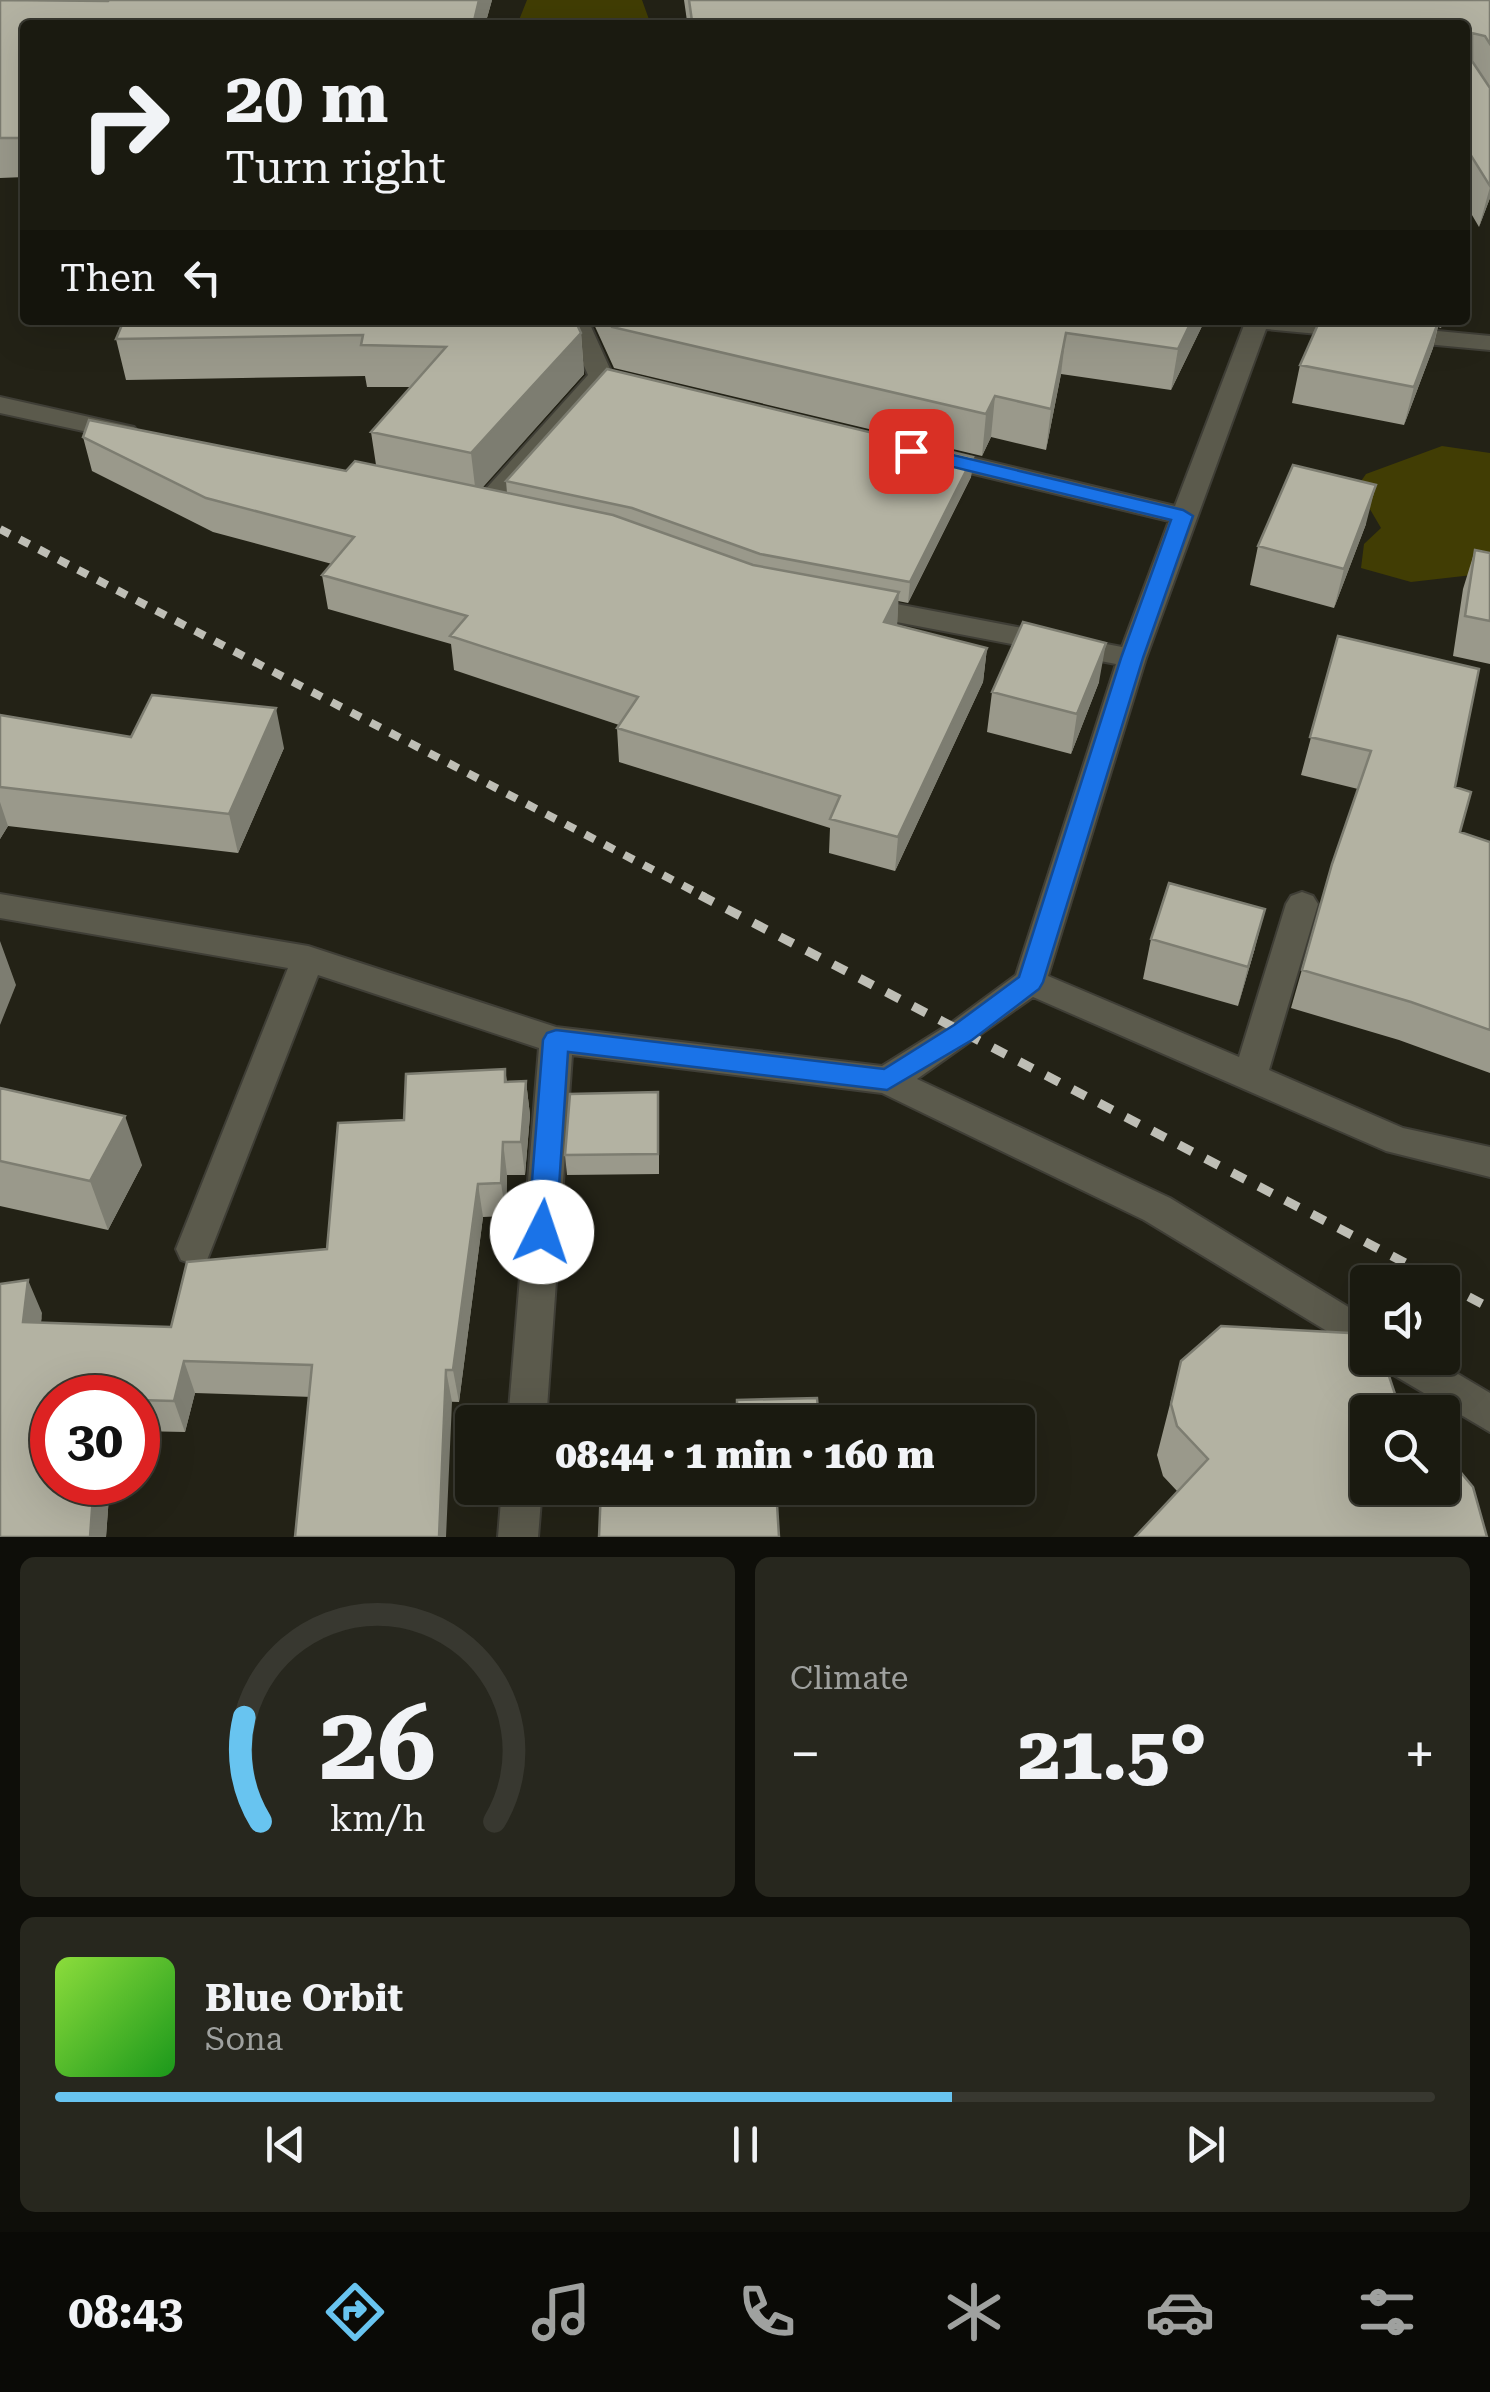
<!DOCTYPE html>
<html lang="en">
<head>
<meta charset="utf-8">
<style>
	:root { --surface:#1a1a10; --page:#27271e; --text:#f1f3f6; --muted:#9fa19f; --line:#383830; --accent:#68c4f0 }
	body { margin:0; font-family:"Roboto Serif",serif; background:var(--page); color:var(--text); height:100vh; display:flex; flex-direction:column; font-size:38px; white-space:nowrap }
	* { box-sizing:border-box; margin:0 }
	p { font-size:32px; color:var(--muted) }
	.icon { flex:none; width:55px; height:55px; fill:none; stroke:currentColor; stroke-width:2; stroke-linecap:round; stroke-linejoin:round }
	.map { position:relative; height:1537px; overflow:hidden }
	.panel { display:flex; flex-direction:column; gap:20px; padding:20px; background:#0e0e09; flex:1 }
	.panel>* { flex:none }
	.hud { position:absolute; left:20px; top:20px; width:1450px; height:305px; border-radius:10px; box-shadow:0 10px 40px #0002,0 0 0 2px var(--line); background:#1a1a10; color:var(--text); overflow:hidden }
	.fabs { position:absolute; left:1350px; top:1265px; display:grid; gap:20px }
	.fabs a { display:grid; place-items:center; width:110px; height:110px; border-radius:10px; background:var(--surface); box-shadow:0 10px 40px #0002,0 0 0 2px var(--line); font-size:50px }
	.speed { position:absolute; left:30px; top:1375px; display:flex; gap:20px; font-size:50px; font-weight:700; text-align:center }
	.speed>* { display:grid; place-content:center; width:130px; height:130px; border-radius:50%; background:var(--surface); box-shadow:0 10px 40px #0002,0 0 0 2px var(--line); line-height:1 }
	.speed .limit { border:15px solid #d22; background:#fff; color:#111 }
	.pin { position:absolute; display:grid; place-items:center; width:85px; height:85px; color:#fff; margin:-42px; border-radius:20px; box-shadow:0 5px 15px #0006 }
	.me { position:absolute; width:110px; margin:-55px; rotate:4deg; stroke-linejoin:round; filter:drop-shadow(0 0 8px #0008) }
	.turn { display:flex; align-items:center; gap:35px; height:210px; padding:0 40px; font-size:45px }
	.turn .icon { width:130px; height:130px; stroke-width:2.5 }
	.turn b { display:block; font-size:70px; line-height:85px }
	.then { display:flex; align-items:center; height:95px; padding:0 40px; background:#0003; gap:20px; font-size:38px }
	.big { font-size:75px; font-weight:800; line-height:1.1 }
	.panel .widget { flex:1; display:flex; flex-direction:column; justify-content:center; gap:15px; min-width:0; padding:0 35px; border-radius:15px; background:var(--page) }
	.panel .dial { align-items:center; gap:0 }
	.dial svg { height:260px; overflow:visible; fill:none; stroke:var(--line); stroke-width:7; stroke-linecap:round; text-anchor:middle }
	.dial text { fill:var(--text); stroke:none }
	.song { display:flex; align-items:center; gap:30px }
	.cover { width:120px; height:120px; border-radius:15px; background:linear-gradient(135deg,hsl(90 70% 55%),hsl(120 70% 35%)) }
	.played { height:10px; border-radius:5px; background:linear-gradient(90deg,var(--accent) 65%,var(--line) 65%) }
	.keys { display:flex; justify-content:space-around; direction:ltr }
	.heat { display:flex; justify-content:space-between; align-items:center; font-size:55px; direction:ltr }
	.panel .tiles { flex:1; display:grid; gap:20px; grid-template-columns:1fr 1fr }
	.widget:last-child { grid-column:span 2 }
	.trip { position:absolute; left:455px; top:1405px; width:580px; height:100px; border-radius:10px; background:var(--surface); box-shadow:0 10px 40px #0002,0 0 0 2px var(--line); font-weight:800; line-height:100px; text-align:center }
	.dock { display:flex; height:160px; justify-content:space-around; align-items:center; background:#0a0a06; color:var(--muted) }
	.dock .icon { width:70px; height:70px }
	.dock .active { color:var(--accent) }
	.dock b { font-size:45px; color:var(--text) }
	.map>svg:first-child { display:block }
	.green { fill:#413d04 }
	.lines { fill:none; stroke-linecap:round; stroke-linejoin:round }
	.minor-casing { stroke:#3f3e36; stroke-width:4 }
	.minor { fill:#5b5a4c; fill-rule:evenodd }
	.rail-far1 { stroke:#bebeb5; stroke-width:8; stroke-dasharray:11 11; stroke-linecap:butt }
	.rail { stroke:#bebeb5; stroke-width:9; stroke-dasharray:15 15; stroke-linecap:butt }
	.wall { fill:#9a998b }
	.shaded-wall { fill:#7d7d71 }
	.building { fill:#b3b2a2; stroke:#7d7d71; stroke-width:2.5 }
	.route { fill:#1a73e8; stroke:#114b97; stroke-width:2.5 }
</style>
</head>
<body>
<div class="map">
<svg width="1490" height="1537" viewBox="0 0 1490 1537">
	<rect width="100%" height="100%" fill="#232216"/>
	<path class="green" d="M 527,0 L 642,0 L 651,25 L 517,25 Z
		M 1442,446 L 1490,453 L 1490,573 L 1411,582 L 1361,568 L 1364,544 L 1381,528 L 1357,487 L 1366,474 Z"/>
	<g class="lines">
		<g class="minor-casing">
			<path id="minor" d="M 564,320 L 588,320 L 611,371 L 649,380 L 652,385 L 640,392 L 607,385 L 492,514 L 474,514 L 470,508 L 474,502 L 588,375 Z
				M 1246,320 L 1323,320 L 1490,336 L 1490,350 L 1266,329 L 1146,658 L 1048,976 L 1239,1057 L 1286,904 L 1291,896 L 1302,892 L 1313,896 L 1318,904 L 1269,1070 L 1403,1128 L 1490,1147 L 1490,1177 L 1386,1151 L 1033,997 L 917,1079 L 1170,1198 L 1368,1319 L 1368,1356 L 1144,1220 L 882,1093 L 572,1055 L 546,1422 L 508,1422 L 539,1048 L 318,975 L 207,1260 L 194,1265 L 181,1260 L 176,1249 L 288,968 L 0,918 L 0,894 L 308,946 L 556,1027 L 882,1066 L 951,1023 L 1016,975 L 1116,664 L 860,615 L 850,612 L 846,606 L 850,600 L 860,597 L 1122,647 L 1169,521 L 924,462 L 920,456 L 933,448 L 1175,506 Z
				M 0,397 L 134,427 L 138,432 L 125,440 L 0,413 Z
				M 1379,1358 L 1431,1358 L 1490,1393 L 1490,1432 L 1385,1370 Z
				M 502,1488 L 542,1488 L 538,1537 L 498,1537 Z"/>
		</g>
		<use href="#minor" class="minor"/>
		<path class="rail-far1" d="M 0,529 L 705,897"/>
		<path class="rail" d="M 700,895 L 1442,1282
			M 1442,1283 L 1490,1308"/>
	</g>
	<path class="wall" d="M 0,0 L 108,1 L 492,0 L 485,25 L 25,25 L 25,177 L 0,178 Z
		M 684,0 L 1490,0 L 1490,198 L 1479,227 L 1465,203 L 1465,25 L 687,21 Z
		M 124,320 L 581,333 L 584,374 L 482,487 L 507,493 L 506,481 L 973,457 L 971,477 L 908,603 L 898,601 L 897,625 L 987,648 L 983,682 L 895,871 L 829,853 L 830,828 L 619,762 L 617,728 L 619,725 L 454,670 L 451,644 L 328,609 L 322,575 L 332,564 L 213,532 L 92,471 L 83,437 L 346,471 L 376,465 L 371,432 L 410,387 L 367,387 L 365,376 L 126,380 L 116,339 Z
		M 592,320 L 1205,320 L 1171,390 L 1061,374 L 1046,450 L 991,437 L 982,456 L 614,368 Z
		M 1320,320 L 1444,320 L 1441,328 L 1438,327 L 1433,348 L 1404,425 L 1292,403 L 1300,365 Z
		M 1366,524 L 1334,608 L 1250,585 L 1258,546 Z
		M 1475,550 L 1490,553 L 1490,664 L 1453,656 L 1463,589 Z
		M 1338,636 L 1455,787 L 1460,832 L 1490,842 L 1490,1073 L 1399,1040 L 1291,1008 L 1332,864 L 1358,789 L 1301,775 Z
		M 1099,682 L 1071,754 L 987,732 L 992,692 Z
		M 0,715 L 131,737 L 284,748 L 238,853 L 8,826 L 0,839 Z
		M 1151,939 L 1255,948 L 1238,1006 L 1143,979 Z
		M 505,1069 L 507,1082 L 526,1081 L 530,1115 L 525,1175 L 507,1175 L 506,1216 L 483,1217 L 459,1402 L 195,1393 L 185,1432 L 138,1431 L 138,1398 L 52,1398 L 52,1482 L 110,1482 L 106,1537 L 0,1537 L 42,1313 L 41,1323 L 171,1327 L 327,1249 L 404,1120 Z
		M 0,1088 L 142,1165 L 108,1230 L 0,1206 Z
		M 659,1112 L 659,1174 L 567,1175 L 565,1155 Z
		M 1368,1334 L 1177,1491 L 1163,1476 L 1157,1455 L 1181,1361 Z
		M 601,1488 L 821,1488 L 820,1504 L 777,1506 Z"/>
	<path class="shaded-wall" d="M 479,0 L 492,0 L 485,25 L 473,25 Z
		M 1490,186 L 1490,198 L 1479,227 L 1490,187 Z
		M 1192,320 L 1205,320 L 1171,390 L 1178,349 Z
		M 1439,320 L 1433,348 L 1404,425 L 1414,387 Z
		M 581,333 L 584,374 L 476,495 L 471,453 Z
		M 1066,333 L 1061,374 L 1046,450 L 1051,409 Z
		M 995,396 L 991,437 L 982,456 L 986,414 Z
		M 973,457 L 971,477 L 908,603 L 910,582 Z
		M 1376,485 L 1366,524 L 1334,608 L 1344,569 Z
		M 899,592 L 897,626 L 884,622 Z
		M 1106,643 L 1099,682 L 1071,754 L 1077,714 Z
		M 987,648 L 983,682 L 895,871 L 898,837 Z
		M 276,708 L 284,748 L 238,853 L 229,814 Z
		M 0,802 L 8,826 L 0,839 Z
		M 1265,909 L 1255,948 L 1238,1006 L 1248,967 Z
		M 0,941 L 16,985 L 0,1025 Z
		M 526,1081 L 530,1115 L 525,1175 L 521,1142 Z
		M 125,1116 L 142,1165 L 108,1230 L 90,1181 Z
		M 503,1142 L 507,1175 L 506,1216 L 501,1183 Z
		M 478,1184 L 483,1217 L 459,1402 L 453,1370 Z
		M 28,1280 L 42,1313 L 37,1354 L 23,1322 Z
		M 184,1361 L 195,1393 L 185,1432 L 174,1401 Z
		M 446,1370 L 452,1402 L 446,1537 L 439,1537 Z
		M 94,1482 L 110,1482 L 106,1537 L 90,1537 Z"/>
	<path class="building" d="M 0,0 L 108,1 L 109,0 L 479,0 L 473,25 L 25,25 L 25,138 L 0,138 Z
		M 689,0 L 1490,0 L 1490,44 L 1485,36 L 1472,33 L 1472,61 L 1490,88 L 1490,186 L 1465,146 L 1465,25 L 684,25 L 684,21 L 692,21 Z
		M 124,320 L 575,320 L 581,333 L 471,453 L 371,432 L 446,347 L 361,345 L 363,335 L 116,339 Z
		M 609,320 L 1192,320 L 1178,349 L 1066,333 L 1051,409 L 995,396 L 986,414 L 612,327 Z
		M 1320,320 L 1439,320 L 1414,387 L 1300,365 Z
		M 607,369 L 973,457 L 910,582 L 760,554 L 632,508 L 506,481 Z
		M 89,420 L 346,471 L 355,461 L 613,515 L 753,565 L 899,592 L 884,622 L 987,648 L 898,837 L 830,819 L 840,796 L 617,728 L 638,697 L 450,636 L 467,616 L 322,575 L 354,537 L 206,498 L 83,437 Z
		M 1293,465 L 1376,485 L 1344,569 L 1258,546 Z
		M 1475,550 L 1490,553 L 1490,621 L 1465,616 Z
		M 1023,622 L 1106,643 L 1077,714 L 992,692 Z
		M 1338,636 L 1479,669 L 1455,787 L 1471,792 L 1460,832 L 1490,842 L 1490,1030 L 1411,1002 L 1302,970 L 1332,864 L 1371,751 L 1310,737 Z
		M 152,695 L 276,708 L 229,814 L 0,787 L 0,715 L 131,737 Z
		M 1169,883 L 1265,909 L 1248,967 L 1151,939 Z
		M 505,1069 L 505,1082 L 526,1081 L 521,1142 L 503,1142 L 501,1183 L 478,1184 L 453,1370 L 446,1370 L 439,1537 L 295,1537 L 312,1365 L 184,1361 L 174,1401 L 138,1400 L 138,1398 L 52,1398 L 52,1482 L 94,1482 L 90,1537 L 0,1537 L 0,1284 L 28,1280 L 23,1322 L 171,1327 L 187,1262 L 327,1249 L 338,1123 L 404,1120 L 406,1074 Z
		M 0,1088 L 125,1116 L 90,1181 L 0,1161 Z
		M 658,1092 L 658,1154 L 565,1155 L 570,1094 Z
		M 1221,1326 L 1368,1334 L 1368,1358 L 1383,1358 L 1401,1412 L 1368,1412 L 1368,1488 L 1442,1488 L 1442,1450 L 1473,1487 L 1487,1537 L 1135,1537 L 1208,1459 L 1177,1426 L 1171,1404 L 1181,1361 Z
		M 817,1398 L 819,1422 L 604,1422 L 604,1418 L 737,1415 L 737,1400 Z
		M 601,1488 L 776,1488 L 779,1537 L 599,1537 Z"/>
	<path class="route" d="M 911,445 L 1183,510 L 1193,516 L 1143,658 L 1043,982 L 1039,989 L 972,1040 L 887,1090 L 568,1052 L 556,1232 L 551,1240 L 542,1243 L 532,1240 L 528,1232 L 543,1040 L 547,1033 L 556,1030 L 884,1069 L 954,1025 L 1019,977 L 1121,658 L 1171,520 L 904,455 L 902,451 Z"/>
</svg>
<div class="fabs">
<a><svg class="icon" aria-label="sound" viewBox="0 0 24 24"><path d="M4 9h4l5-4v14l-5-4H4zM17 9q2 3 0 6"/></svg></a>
<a><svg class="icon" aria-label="search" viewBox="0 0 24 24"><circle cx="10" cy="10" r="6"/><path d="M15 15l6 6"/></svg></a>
</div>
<div class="speed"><div class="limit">30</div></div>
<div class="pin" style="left:911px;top:451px;background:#d93025"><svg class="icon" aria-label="arrive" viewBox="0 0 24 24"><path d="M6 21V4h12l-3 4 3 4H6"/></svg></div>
<svg class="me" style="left:542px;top:1232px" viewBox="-20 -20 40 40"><circle r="19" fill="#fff"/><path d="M0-13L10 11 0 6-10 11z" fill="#1a73e8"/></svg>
<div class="trip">08:44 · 1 min · 160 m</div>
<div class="hud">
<div class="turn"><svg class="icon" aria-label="right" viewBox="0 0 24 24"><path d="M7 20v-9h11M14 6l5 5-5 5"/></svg><div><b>20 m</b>Turn right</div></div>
<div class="then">Then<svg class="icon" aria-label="left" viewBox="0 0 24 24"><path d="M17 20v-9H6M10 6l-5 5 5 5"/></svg></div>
</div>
</div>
<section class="panel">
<div class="tiles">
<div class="widget dial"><svg viewBox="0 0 100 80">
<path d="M14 69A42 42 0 1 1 86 69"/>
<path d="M14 69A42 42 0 0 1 9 37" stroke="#68c4f0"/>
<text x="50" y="56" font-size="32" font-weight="700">26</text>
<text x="50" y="72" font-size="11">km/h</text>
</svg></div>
<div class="widget"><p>Climate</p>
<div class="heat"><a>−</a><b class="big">21.5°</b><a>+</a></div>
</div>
<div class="widget">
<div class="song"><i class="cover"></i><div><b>Blue Orbit</b><p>Sona</p></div></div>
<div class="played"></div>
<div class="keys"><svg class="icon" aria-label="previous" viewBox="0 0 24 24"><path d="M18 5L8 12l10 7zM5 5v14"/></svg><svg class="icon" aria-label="pause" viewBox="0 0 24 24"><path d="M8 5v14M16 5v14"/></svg><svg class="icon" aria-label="next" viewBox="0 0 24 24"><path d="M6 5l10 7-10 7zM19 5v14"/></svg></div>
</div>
</div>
</section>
<nav class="dock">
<b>08:43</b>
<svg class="icon active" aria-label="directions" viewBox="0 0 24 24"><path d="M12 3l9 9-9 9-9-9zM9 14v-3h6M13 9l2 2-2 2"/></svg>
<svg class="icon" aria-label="music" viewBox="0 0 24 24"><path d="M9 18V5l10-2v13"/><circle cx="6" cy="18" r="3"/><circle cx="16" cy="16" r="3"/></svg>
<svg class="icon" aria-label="phone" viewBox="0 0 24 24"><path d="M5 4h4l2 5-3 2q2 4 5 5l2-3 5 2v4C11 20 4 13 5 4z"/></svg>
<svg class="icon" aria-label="climate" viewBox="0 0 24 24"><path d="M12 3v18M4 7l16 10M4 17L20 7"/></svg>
<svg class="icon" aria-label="car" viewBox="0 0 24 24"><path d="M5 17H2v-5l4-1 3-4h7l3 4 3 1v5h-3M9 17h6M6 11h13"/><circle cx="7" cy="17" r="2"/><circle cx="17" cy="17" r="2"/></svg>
<svg class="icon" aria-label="filters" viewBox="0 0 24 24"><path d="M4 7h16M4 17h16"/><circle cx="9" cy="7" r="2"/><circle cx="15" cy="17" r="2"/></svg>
</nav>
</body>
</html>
